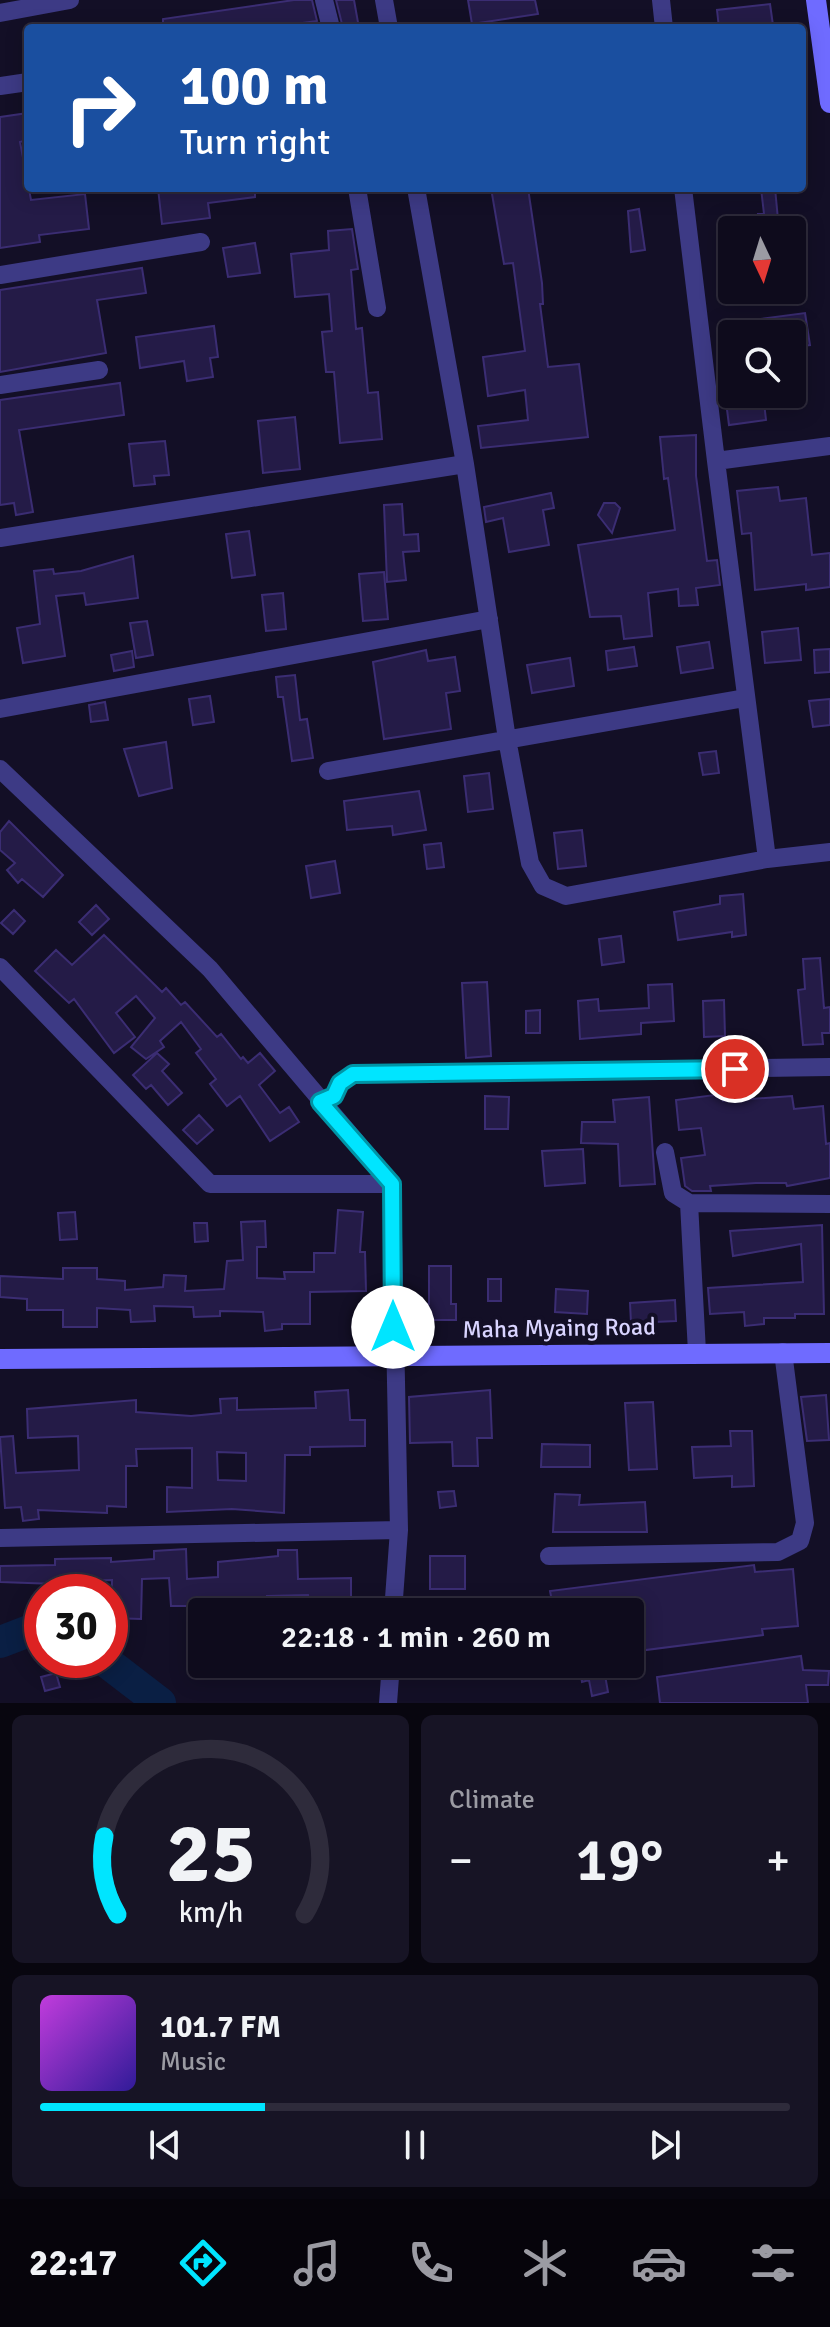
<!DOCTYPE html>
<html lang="en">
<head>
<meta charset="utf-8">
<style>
	:root { --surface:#0e0b1c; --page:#171425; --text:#f1f3f6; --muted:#9b9ba3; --line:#2e2b3b; --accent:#00e5ff }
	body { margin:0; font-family:Signika,sans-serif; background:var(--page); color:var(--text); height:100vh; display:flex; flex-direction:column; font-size:30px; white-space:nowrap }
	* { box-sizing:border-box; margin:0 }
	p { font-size:26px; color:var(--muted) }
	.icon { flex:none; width:44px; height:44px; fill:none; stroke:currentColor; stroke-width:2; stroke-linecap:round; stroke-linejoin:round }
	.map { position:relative; height:1703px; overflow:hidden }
	.panel { display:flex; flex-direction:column; gap:12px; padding:12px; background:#08060f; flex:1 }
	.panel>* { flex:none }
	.guide { position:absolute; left:24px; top:24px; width:782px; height:168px; border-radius:8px; box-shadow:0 4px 20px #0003,0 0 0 2px var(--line); background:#1a4fa0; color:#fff; overflow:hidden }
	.needle { width:52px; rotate:176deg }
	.fabs { position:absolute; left:718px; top:216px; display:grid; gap:16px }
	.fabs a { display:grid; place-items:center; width:88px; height:88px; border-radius:8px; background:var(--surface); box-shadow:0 4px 20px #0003,0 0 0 2px var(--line); font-size:40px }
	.speed { position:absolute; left:24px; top:1574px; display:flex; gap:16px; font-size:40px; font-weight:700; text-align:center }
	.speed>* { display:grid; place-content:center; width:104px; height:104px; border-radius:50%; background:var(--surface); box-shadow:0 4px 20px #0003,0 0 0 2px var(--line); line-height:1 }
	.speed .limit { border:12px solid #d22; background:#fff; color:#111 }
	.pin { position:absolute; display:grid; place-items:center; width:68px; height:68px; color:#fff; margin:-34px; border:4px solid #fff; border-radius:50%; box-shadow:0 2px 8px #0007 }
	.me { position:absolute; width:88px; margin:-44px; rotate:0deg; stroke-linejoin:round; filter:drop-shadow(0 0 6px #0008) }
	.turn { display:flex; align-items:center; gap:28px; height:168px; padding:0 24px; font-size:36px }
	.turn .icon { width:104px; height:104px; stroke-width:2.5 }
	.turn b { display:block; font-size:56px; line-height:68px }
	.big { font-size:60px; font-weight:600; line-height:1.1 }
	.panel .widget { flex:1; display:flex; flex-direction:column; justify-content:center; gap:12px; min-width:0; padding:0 28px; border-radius:12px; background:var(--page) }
	.panel .dial { align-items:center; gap:0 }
	.dial svg { height:208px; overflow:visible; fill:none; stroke:var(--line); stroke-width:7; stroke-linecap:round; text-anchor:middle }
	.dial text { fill:var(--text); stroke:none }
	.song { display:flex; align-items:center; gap:24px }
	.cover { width:96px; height:96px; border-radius:12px; background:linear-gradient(135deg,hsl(290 70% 55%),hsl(250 70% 35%)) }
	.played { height:8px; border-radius:4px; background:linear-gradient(90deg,var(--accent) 30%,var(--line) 30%) }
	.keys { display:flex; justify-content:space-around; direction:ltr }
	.heat { display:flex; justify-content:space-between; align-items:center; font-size:44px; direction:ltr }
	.panel .tiles { flex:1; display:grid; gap:12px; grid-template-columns:1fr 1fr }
	.widget:last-child { grid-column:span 2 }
	.trip { position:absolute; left:188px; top:1598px; width:456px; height:80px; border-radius:8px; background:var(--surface); box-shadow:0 4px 20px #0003,0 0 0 2px var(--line); font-weight:600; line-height:80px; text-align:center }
	.menu { display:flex; height:128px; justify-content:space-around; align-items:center; background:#06040b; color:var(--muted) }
	.menu .icon { width:56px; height:56px }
	.menu .current { color:var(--accent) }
	.menu b { font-size:36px; color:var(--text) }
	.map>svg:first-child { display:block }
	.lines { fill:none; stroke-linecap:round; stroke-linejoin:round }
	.river { stroke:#0a1f44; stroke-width:32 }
	.building { fill:#241b47; stroke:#3b2d73; stroke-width:2; fill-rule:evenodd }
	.street { stroke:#3d3a85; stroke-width:18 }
	.secondary { stroke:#6f6bff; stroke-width:20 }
	.route-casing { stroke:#0095a6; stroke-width:20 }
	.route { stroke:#00e5ff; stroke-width:14 }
	.labels { text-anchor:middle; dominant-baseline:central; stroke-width:8; stroke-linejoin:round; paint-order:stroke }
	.street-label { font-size:24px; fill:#d9d4ff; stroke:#130f26 }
</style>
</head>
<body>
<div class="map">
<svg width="830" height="1703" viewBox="0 0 830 1703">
	<rect width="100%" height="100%" fill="#130f26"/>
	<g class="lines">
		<path class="river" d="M 0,1642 L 42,1626
			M 104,1660 L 160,1703"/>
	</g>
	<path class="building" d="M 294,0 L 312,0 L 317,21 L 287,25 L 288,28 L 163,28 L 163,19 Z
		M 336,0 L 354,0 L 359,28 L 343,28 Z
		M 468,0 L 535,0 L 538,14 L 472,24 Z
		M 770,4 L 773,25 L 719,28 L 717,10 Z
		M 28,113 L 28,140 L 20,142 L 31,200 L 85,194 L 89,229 L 39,235 L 40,242 L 0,248 L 0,117 Z
		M 158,188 L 255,188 L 255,197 L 208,203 L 210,218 L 162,224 Z
		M 491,188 L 528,188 L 542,283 L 543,304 L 540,304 L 548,367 L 579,364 L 588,437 L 481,448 L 478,426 L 528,420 L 525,390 L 488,396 L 483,357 L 525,351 L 513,263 L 504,264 Z
		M 761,188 L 775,188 L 779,230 L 760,230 L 758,214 L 764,214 Z
		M 639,209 L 645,250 L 631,252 L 628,211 Z
		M 352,229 L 358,269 L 351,270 L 356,329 L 362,328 L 368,393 L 378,392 L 382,439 L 340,443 L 334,372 L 326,372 L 322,332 L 332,331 L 329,294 L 295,297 L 291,254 L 329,250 L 328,231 Z
		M 255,243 L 260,273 L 228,277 L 223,248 Z
		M 142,268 L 146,293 L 97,300 L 106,353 L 0,372 L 0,290 Z
		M 805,313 L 810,345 L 792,347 L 792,334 L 762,334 L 760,319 Z
		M 214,326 L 218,357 L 210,358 L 213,377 L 187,381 L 184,361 L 140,368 L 136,337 Z
		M 120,383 L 124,415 L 19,430 L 33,512 L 16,515 L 14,503 L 0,505 L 0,400 Z
		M 725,394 L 763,394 L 766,420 L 729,425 Z
		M 295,417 L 300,469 L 263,473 L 258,421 Z
		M 696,435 L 696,476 L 707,561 L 717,560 L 720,585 L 696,588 L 698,605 L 679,606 L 678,589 L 648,593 L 652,636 L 624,639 L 621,616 L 590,617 L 578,545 L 675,530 L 668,478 L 664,479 L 660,437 Z
		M 165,441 L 169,475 L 154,476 L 155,484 L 134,486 L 129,444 Z
		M 778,487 L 780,501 L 806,498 L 812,555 L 830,553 L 830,587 L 806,590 L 806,584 L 755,590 L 751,533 L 742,534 L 737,491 Z
		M 551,493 L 554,508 L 543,510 L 549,545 L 509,552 L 503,518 L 486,522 L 484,507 Z
		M 604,503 L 615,503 L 620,508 L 612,533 L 598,515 Z
		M 402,504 L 404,535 L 418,534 L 419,551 L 403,552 L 406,580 L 387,582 L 384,505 Z
		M 249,531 L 255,575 L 232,578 L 226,534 Z
		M 133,556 L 138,598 L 86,605 L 84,593 L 56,596 L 65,656 L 23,663 L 17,628 L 40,624 L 34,571 L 53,569 L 54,574 L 81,571 Z
		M 384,572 L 388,619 L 363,621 L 359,574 Z
		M 283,593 L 286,629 L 266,631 L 262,595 Z
		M 147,621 L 153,655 L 136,658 L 130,623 Z
		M 798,628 L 801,660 L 765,663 L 762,632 Z
		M 709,642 L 713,668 L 681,673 L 677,647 Z
		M 634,647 L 637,666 L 608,670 L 606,651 Z
		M 830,649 L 830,672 L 815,673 L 814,650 Z
		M 426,650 L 428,661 L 455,657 L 460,691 L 446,693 L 451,729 L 384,739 L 373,662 Z
		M 132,651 L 134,667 L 114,671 L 111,655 Z
		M 570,658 L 574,686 L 532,693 L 527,665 Z
		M 295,675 L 300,720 L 307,719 L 313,758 L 292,761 L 283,697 L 278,697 L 276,677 Z
		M 210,696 L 214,722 L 193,725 L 189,699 Z
		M 830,699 L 830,725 L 813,727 L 809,701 Z
		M 105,702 L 108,720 L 91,722 L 89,705 Z
		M 166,742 L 172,788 L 139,796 L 124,749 Z
		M 716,751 L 719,773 L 703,775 L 699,753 Z
		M 489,773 L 493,809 L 468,812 L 464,776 Z
		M 419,791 L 426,830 L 393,835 L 392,826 L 347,830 L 344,801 Z
		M 9,821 L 63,875 L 43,897 L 22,879 L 18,883 L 7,870 L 15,863 L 0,850 L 0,832 Z
		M 582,830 L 586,866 L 558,869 L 554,833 Z
		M 441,843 L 444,867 L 427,869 L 424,845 Z
		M 335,861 L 340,893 L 311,898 L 306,866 Z
		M 743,894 L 746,935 L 732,937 L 732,932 L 678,940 L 674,912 L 720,904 L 720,896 Z
		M 96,905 L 109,919 L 92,935 L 79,922 Z
		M 14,910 L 25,921 L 13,934 L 1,923 Z
		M 104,935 L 162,992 L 166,988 L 181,1005 L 185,1002 L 217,1037 L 221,1034 L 241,1059 L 243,1057 L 248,1063 L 260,1053 L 275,1071 L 259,1085 L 280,1113 L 289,1107 L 299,1122 L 270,1141 L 240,1096 L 227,1106 L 210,1084 L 216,1079 L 196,1053 L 201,1049 L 181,1022 L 160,1041 L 164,1047 L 146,1059 L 131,1047 L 155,1018 L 136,996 L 116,1013 L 135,1037 L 114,1053 L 74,999 L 69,1003 L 35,971 L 56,950 L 72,965 Z
		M 621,936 L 624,962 L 602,965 L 599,939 Z
		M 820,958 L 824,1008 L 830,1007 L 830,1033 L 822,1033 L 823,1044 L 803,1045 L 798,990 L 805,989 L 803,959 Z
		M 487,982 L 491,1056 L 466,1058 L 462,983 Z
		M 672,984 L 674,1021 L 641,1023 L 641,1034 L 580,1039 L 578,1001 L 598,999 L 599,1011 L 649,1008 L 648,985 Z
		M 724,1000 L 725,1036 L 704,1037 L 703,1001 Z
		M 540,1010 L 540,1033 L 526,1033 L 526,1011 Z
		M 157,1053 L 169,1064 L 162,1071 L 182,1093 L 168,1105 L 151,1085 L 146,1089 L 133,1075 Z
		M 722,1094 L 723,1101 L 792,1096 L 794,1109 L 823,1106 L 826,1144 L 830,1143 L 830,1178 L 787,1186 L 786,1183 L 756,1183 L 710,1186 L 711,1191 L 692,1191 L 685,1186 L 681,1158 L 705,1155 L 701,1128 L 679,1130 L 676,1100 Z
		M 485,1096 L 509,1097 L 508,1129 L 485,1129 Z
		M 649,1097 L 655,1184 L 620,1186 L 618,1144 L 581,1143 L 582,1122 L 615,1122 L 613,1100 Z
		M 199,1115 L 213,1130 L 197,1144 L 183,1130 Z
		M 583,1149 L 585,1183 L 545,1186 L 542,1151 Z
		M 338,1210 L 363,1212 L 360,1252 L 365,1252 L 366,1291 L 310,1292 L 310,1324 L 282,1324 L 282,1329 L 265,1331 L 263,1312 L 220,1311 L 220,1316 L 194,1317 L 193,1307 L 154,1306 L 155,1321 L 131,1322 L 130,1310 L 97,1308 L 97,1327 L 63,1327 L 63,1310 L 27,1310 L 27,1299 L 0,1297 L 0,1276 L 63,1279 L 63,1268 L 97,1268 L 97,1279 L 125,1281 L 125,1290 L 163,1287 L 164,1275 L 186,1276 L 185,1291 L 224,1289 L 227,1261 L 243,1260 L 241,1222 L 265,1221 L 266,1247 L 257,1247 L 257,1278 L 285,1279 L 284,1272 L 314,1272 L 314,1253 L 335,1253 Z
		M 75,1212 L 77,1239 L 60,1240 L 58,1213 Z
		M 194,1223 L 207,1223 L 208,1241 L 195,1242 Z
		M 822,1225 L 824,1314 L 795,1314 L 795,1318 L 764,1318 L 764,1324 L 745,1326 L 744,1312 L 710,1314 L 708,1288 L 803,1282 L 801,1244 L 733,1256 L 730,1231 Z
		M 429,1266 L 451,1266 L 451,1304 L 456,1304 L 456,1320 L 417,1320 L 418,1303 L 429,1304 Z
		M 488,1279 L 501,1279 L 501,1301 L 488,1301 Z
		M 556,1289 L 588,1291 L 587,1314 L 555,1312 Z
		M 675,1300 L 676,1321 L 631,1323 L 630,1303 Z
		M 348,1390 L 350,1420 L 365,1420 L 365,1446 L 310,1447 L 310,1455 L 285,1455 L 284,1513 L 232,1509 L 167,1512 L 167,1487 L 192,1488 L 192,1448 L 136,1449 L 137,1466 L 126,1466 L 126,1507 L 107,1506 L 107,1513 L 38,1510 L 39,1519 L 23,1521 L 21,1507 L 5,1508 L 0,1437 L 13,1436 L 16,1473 L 79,1470 L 78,1436 L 28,1438 L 27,1409 L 136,1400 L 136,1412 L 191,1416 L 221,1413 L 220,1399 L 237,1398 L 237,1410 L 316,1408 L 315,1392 ZM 217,1452 L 246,1453 L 246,1481 L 218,1480 Z
		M 490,1390 L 492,1438 L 477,1438 L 478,1466 L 453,1466 L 452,1442 L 410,1443 L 409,1397 Z
		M 826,1395 L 829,1440 L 807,1441 L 801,1397 Z
		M 653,1402 L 657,1469 L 629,1470 L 625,1403 Z
		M 730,1431 L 752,1431 L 754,1486 L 732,1487 L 732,1476 L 694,1478 L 692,1447 L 731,1446 Z
		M 542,1444 L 590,1445 L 590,1467 L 541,1467 Z
		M 454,1491 L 456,1506 L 440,1508 L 438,1492 Z
		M 555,1494 L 580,1495 L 579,1505 L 645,1502 L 647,1532 L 553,1532 Z
		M 186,1549 L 187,1579 L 218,1577 L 218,1562 L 278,1556 L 278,1550 L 297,1550 L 298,1579 L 351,1578 L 351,1612 L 311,1612 L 308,1595 L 267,1596 L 268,1612 L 228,1612 L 228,1606 L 171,1606 L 169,1578 L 142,1579 L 141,1619 L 111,1618 L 112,1580 L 76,1581 L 77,1592 L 56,1592 L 56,1584 L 0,1582 L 0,1566 L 55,1565 L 55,1559 L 111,1558 L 111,1562 L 154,1559 L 154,1551 Z
		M 430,1556 L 465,1556 L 465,1589 L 430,1589 Z
		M 754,1565 L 755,1572 L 793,1569 L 798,1626 L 762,1629 L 763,1635 L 630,1652 L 630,1612 L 554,1612 L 550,1591 Z
		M 801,1656 L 803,1670 L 829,1671 L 828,1685 L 806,1685 L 808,1703 L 660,1703 L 657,1677 Z
		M 579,1664 L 603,1664 L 608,1692 L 592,1696 L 589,1680 L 582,1682 Z
		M 56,1673 L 60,1687 L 45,1691 L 41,1677 Z"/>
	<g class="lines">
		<path class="street" d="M 324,0 L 331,28
			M 384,0 L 389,28
			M 661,0 L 664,28
			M 0,13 L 70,0
			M 0,86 L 28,82
			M 357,188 L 377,308
			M 416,188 L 465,464 L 507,739 L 530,863 L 543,886 L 566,896 L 767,859 L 830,852
			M 683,188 L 716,461 L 830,446
			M 0,275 L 201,242
			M 0,385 L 99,370
			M 716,461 L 767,859
			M 0,538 L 465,464
			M 0,709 L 489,619
			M 0,769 L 210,969 L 392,1184 L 399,1530 L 393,1612
			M 328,771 L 745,698
			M 0,967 L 210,1184 L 392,1184
			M 320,1102 L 334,1096 L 340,1083 L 353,1074 L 830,1067
			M 665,1152 L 673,1193 L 689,1203
			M 697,1352 L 689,1203 L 830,1204
			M 0,1538 L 399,1530
			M 549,1556 L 778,1552 L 800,1541 L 805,1523 L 783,1352
			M 388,1703 L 391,1664"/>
		<path class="secondary" d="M 816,0 L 830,103
			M 0,1359 L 830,1353"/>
	</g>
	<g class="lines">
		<g class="route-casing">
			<path id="route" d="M 393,1327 L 392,1184 L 320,1102 L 334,1096 L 340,1083 L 353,1074 L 735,1069"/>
		</g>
		<use href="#route" class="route"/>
	</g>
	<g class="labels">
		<g class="street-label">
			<text transform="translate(559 1328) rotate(-1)">Maha Myaing Road</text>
		</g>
	</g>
</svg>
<div class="fabs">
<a><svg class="needle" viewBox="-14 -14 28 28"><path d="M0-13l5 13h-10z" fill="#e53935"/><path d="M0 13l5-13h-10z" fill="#9b9ba3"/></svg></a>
<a><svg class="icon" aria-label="search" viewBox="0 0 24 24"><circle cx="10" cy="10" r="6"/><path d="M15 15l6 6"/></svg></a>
</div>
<div class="speed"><div class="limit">30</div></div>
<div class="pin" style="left:735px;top:1069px;background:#d93025"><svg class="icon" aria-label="arrive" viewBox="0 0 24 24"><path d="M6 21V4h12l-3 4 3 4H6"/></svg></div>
<svg class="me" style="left:393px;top:1327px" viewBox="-20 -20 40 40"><circle r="19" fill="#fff"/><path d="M0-13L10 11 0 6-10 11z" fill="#00e5ff"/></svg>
<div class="trip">22:18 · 1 min · 260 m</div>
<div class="guide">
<div class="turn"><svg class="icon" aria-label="right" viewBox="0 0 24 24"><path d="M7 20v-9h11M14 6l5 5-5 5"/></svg><div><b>100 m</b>Turn right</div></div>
</div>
</div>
<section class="panel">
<div class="tiles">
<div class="widget dial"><svg viewBox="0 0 100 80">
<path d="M14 69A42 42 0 1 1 86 69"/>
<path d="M14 69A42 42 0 0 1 9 39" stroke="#00e5ff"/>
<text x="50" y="56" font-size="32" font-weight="700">25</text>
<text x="50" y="72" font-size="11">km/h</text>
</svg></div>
<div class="widget"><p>Climate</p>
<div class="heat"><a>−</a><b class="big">19°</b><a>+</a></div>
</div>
<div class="widget">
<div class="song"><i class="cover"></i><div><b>101.7 FM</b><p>Music</p></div></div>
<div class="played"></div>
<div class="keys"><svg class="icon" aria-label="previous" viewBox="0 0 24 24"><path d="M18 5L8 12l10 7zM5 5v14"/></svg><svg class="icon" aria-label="pause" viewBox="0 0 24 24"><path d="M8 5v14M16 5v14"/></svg><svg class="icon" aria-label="next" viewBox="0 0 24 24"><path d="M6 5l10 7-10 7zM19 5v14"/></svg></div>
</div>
</div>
</section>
<nav class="menu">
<b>22:17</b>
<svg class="icon current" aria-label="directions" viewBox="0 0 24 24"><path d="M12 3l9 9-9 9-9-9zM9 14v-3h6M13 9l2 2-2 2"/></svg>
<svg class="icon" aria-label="music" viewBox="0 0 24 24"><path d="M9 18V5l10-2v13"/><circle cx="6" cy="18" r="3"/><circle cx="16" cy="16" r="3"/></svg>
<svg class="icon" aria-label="phone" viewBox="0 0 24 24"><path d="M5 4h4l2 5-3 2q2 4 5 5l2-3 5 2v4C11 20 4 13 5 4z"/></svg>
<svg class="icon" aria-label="climate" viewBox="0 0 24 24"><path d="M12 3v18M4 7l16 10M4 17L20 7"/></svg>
<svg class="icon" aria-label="car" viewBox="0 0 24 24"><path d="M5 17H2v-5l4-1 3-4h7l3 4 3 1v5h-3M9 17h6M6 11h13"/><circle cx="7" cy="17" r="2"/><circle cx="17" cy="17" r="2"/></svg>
<svg class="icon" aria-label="filters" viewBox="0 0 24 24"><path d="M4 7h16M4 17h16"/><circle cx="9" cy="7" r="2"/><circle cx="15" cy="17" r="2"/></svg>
</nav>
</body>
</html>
